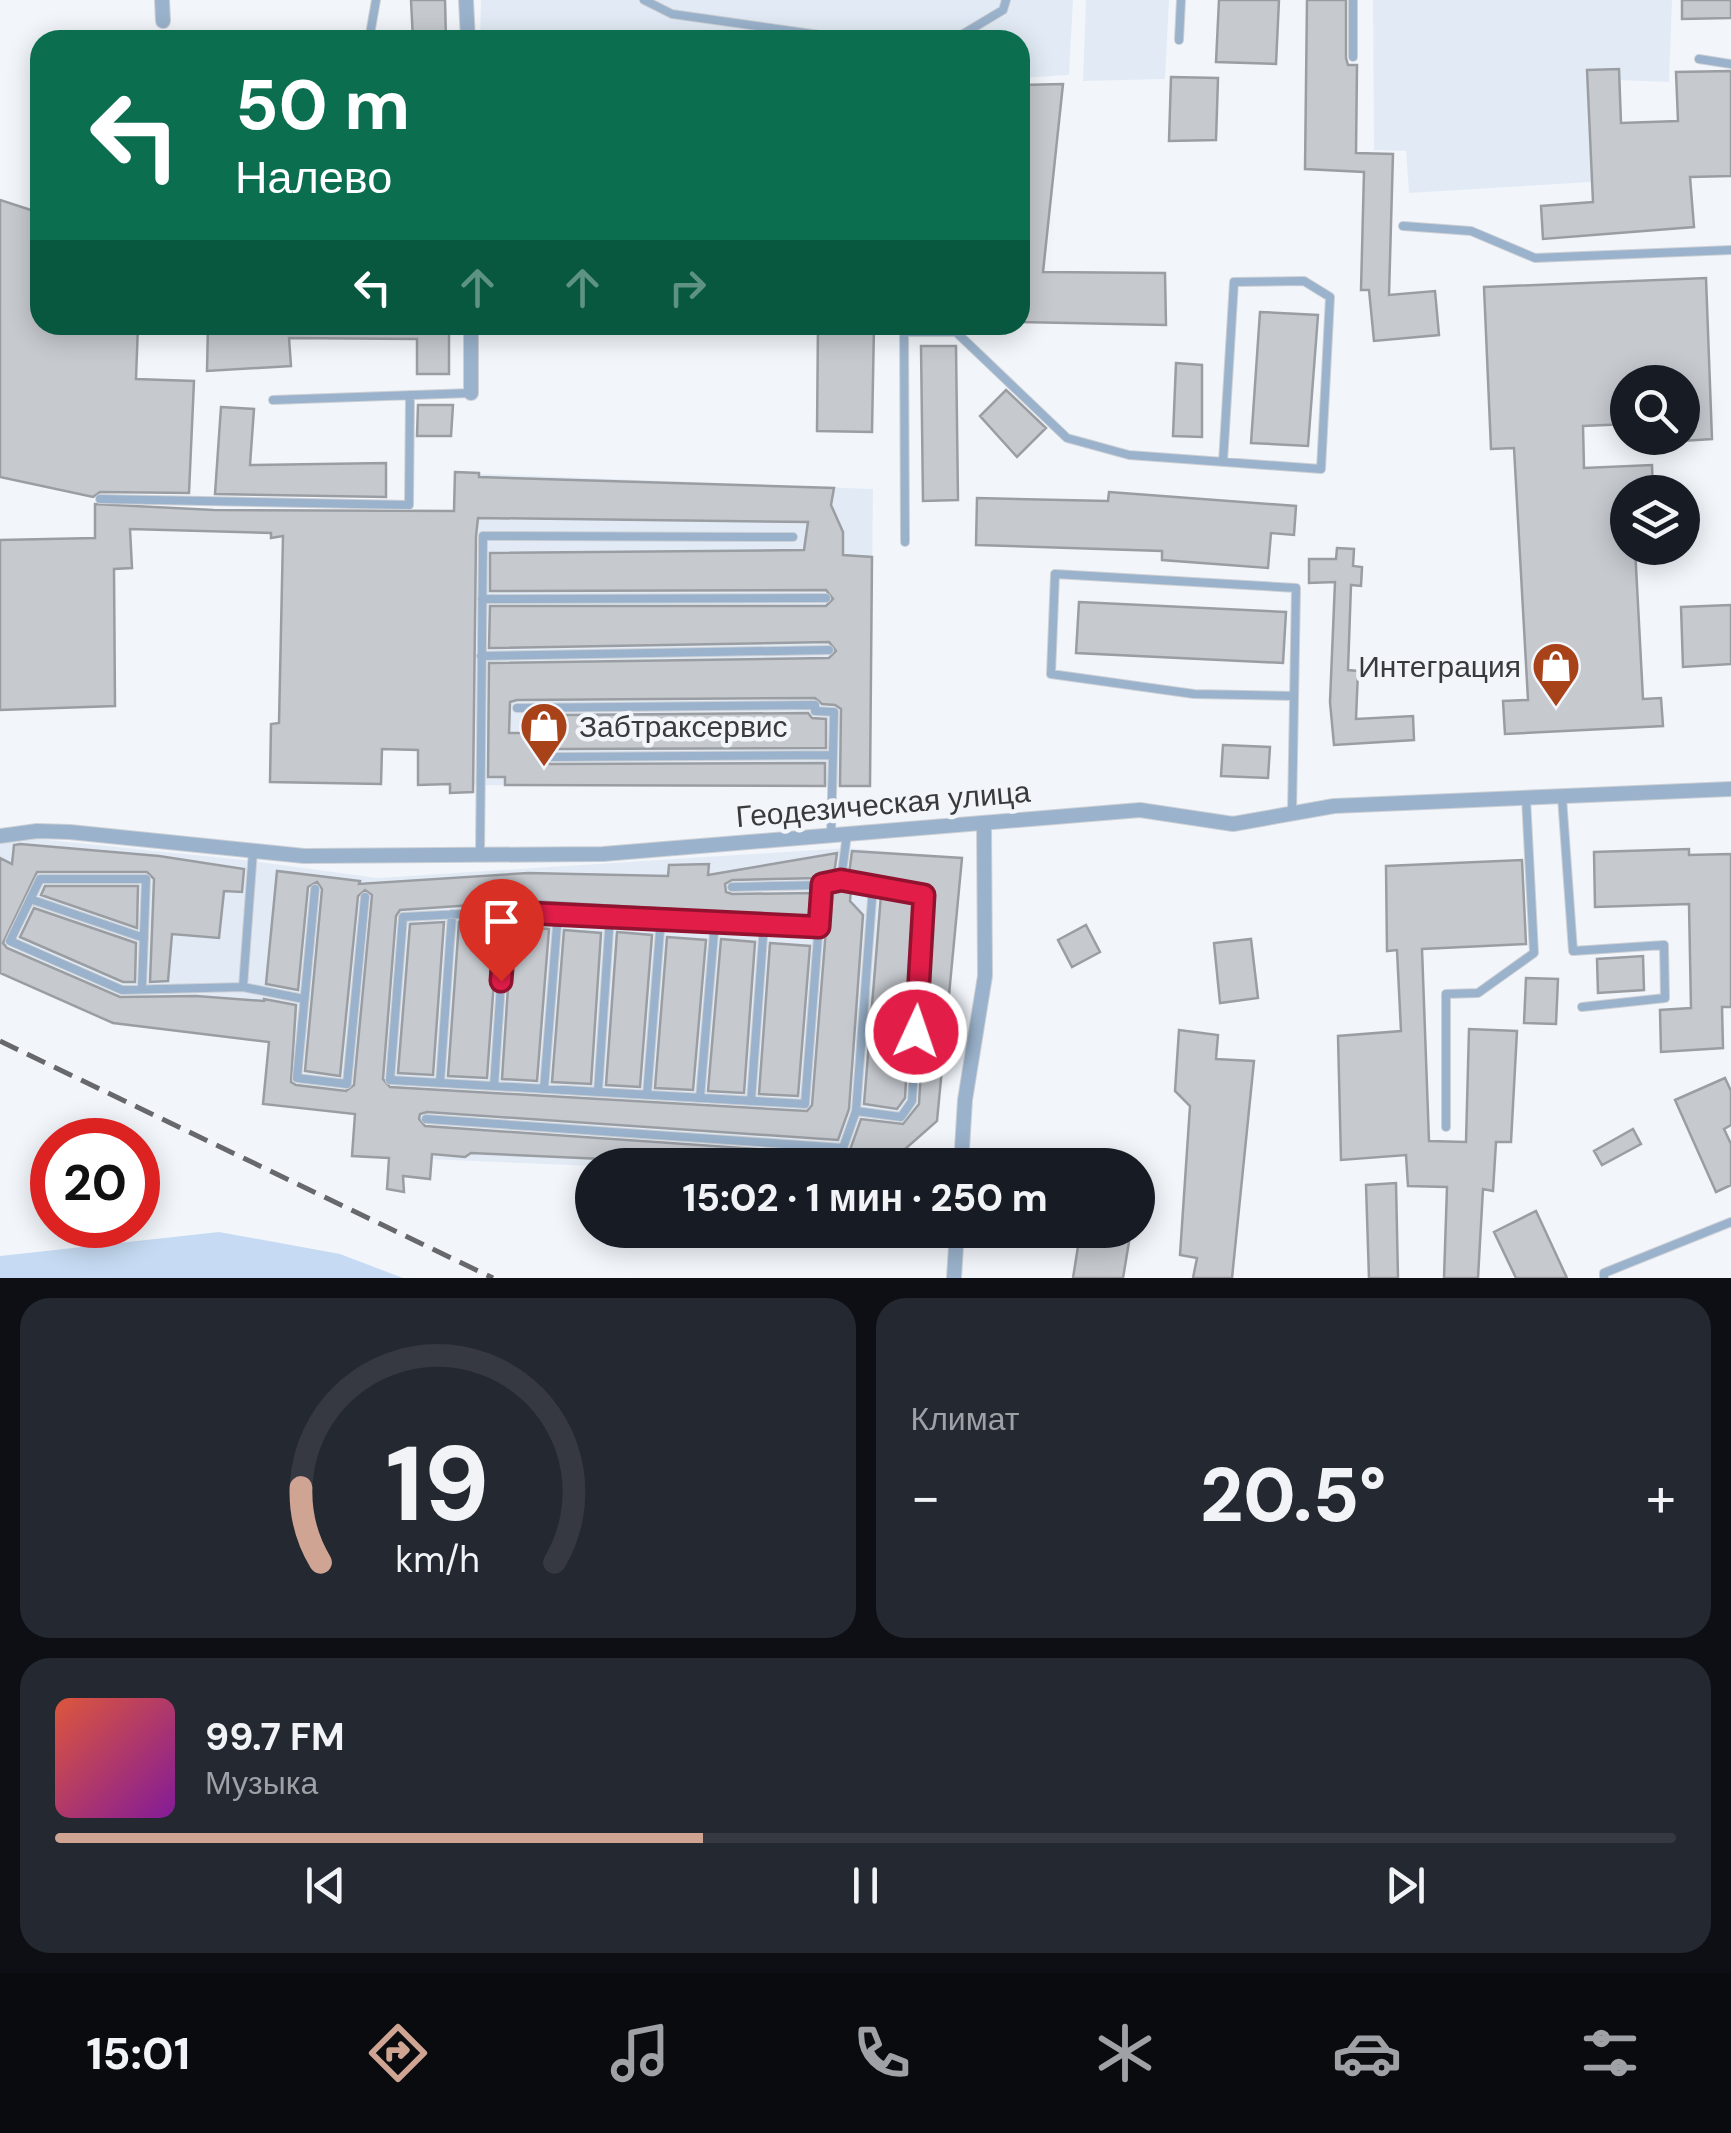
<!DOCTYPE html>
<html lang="ru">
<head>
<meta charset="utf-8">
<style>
	:root { --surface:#171b24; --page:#242831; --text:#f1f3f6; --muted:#9ea1a6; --line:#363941; --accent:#d0a493 }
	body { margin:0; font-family:"DM Sans",sans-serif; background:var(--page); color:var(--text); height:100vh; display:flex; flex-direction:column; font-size:38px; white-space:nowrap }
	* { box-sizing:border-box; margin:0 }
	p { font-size:32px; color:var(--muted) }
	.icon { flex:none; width:55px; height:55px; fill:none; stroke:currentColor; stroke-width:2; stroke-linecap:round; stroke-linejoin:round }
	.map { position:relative; height:1278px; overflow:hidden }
	.drawer { display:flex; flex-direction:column; gap:20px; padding:20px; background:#0d0f14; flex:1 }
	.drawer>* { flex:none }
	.banner { position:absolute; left:30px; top:30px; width:1000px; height:305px; border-radius:30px; box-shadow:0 5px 25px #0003; background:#0b6e4f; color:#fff; overflow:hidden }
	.fabs { position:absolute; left:1610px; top:365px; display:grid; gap:20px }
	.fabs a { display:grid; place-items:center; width:90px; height:90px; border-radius:50%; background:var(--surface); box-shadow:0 5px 25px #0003; font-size:50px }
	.speed { position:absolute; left:30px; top:1118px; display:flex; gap:20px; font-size:50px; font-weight:700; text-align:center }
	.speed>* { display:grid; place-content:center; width:130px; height:130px; border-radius:50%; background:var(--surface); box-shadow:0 5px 25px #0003; line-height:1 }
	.speed .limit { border:15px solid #d22; background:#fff; color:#111 }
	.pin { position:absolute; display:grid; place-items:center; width:85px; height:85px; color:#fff; margin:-102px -42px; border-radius:50% 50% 50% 0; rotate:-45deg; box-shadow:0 0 10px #0007 }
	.pin .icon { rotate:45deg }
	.me { position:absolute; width:110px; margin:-55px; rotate:3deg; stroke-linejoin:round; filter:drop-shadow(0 0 8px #0008) }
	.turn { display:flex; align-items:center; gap:35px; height:210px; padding:0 40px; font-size:45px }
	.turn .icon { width:130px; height:130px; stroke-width:2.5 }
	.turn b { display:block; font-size:70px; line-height:85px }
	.lanes { display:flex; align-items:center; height:95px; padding:0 40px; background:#0003; justify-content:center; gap:50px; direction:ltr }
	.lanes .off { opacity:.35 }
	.big { font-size:75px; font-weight:800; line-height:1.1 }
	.drawer .card { flex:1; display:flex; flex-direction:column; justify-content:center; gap:15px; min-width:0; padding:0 35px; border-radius:30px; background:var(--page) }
	.drawer .dial { align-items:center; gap:0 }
	.dial svg { height:260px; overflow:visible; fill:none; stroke:var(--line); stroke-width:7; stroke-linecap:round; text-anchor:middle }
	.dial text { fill:var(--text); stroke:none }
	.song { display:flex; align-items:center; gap:30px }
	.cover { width:120px; height:120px; border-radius:15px; background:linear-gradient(135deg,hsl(10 70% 55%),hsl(290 70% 35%)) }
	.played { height:10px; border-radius:5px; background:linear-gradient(90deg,var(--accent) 40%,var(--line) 40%) }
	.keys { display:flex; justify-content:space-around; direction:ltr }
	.heat { display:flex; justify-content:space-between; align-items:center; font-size:55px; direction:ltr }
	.drawer .tiles { flex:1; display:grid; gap:20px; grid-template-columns:1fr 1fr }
	.card:last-child { grid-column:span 2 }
	.trip { position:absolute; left:575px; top:1148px; width:580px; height:100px; border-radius:50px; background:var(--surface); box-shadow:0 5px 25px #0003; font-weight:800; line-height:100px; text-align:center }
	.dock { display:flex; height:160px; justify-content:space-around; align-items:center; background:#090b0e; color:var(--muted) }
	.dock .icon { width:70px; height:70px }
	.dock .selected { color:var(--accent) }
	.dock b { font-size:45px; color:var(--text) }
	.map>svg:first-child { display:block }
	.built { fill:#e2ebf5 }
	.water { fill:#c6dbf3 }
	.building { fill:#c6cacf; stroke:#9a9ea3; stroke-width:2.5 }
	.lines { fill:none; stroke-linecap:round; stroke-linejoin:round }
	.lane-casing { stroke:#cdd0d5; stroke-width:10 }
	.street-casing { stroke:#cdd0d5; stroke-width:16 }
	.lane { stroke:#9ab2cb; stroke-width:8 }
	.street { stroke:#9ab2cb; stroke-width:14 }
	.rail { stroke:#66686b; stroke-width:5; stroke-dasharray:20 10; stroke-linecap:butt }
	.route-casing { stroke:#92132f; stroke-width:25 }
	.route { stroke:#e11d48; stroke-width:18 }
	.labels { text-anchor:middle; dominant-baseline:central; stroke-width:9; stroke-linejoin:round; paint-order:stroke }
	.poi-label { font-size:30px; fill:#393a3c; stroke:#f2f6fb; text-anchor:end }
	.street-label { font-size:30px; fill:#393a3c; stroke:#f2f6fb }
</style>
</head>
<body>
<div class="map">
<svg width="1731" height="1278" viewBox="0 0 1731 1278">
	<rect width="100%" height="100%" fill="#f2f6fb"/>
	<path class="built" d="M 481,0 L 1073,0 L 1069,75 L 1020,78 L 1020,40 L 480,40 Z
		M 1086,0 L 1169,0 L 1165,79 L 1083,81 Z
		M 1373,0 L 1672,0 L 1669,82 L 1619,80 L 1618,69 L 1587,71 L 1592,182 L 1409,193 L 1406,151 L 1374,150 Z
		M 455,473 L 873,489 L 870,786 L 451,785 Z
		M 0,835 L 253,861 L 377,878 L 847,848 L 962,858 L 937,1121 L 887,1165 L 592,1166 L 352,1156 L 355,1114 L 263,1104 L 268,1042 L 113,1023 L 0,973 Z"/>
	<path class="water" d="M 219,1232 L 340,1254 L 403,1278 L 0,1278 L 0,1256 Z"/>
	<path class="building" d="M 411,0 L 445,0 L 446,40 L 413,40 Z
		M 1219,0 L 1279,0 L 1276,64 L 1216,62 Z
		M 1307,0 L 1346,0 L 1346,58 L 1348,65 L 1357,65 L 1356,153 L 1393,154 L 1389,295 L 1435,291 L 1439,335 L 1374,341 L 1369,290 L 1361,290 L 1364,172 L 1305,169 Z
		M 1682,0 L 1731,0 L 1731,18 L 1682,19 Z
		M 1619,69 L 1621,123 L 1678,121 L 1676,72 L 1731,71 L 1731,176 L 1690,177 L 1694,227 L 1543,239 L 1541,206 L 1593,202 L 1587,70 Z
		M 1171,77 L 1218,78 L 1216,140 L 1169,141 Z
		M 1063,84 L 1043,272 L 1165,273 L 1166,325 L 1020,322 L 1020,85 Z
		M 0,200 L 40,213 L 40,325 L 138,325 L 136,379 L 194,381 L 189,493 L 100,492 L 93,497 L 0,477 Z
		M 1706,278 L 1712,439 L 1682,441 L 1682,382 L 1628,382 L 1628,424 L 1583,426 L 1584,468 L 1652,465 L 1653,492 L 1628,492 L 1628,548 L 1635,548 L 1643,699 L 1661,698 L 1663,726 L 1505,734 L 1503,701 L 1528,700 L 1514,448 L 1491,449 L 1484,287 Z
		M 1260,312 L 1318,315 L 1308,446 L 1251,443 Z
		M 208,325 L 449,325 L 449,374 L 417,374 L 417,339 L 289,338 L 291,366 L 207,371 Z
		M 818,325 L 874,325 L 872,432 L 817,431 Z
		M 921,346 L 956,346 L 958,500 L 923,501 Z
		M 1176,363 L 1202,365 L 1202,437 L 1173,436 Z
		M 1006,390 L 1046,428 L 1017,457 L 980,416 Z
		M 418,405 L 453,405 L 451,436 L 417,436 Z
		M 221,407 L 254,409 L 250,465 L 386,463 L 386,497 L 215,494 Z
		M 455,472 L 479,473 L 479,477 L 834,488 L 831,505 L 843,532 L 843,555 L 872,557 L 870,786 L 840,786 L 841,709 L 835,705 L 822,704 L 815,698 L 517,700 L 510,702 L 509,733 L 544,733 L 544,758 L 550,764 L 825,763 L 825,786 L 505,785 L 505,777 L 488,777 L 489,663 L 829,658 L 836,651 L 829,642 L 489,648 L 490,606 L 826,606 L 833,599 L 826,590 L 490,591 L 490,553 L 804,550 L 808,522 L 478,518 L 476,536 L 473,792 L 450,793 L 450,784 L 418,785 L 418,750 L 382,749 L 381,784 L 270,782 L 271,724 L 279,723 L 283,536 L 271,538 L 271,533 L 130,529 L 132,568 L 114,569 L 115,706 L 0,710 L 0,540 L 95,538 L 95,504 L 214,510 L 454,511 Z
		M 1109,492 L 1296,506 L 1294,535 L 1271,533 L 1268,568 L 1162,560 L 1162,551 L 976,545 L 977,498 L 1108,501 Z
		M 1337,548 L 1354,549 L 1353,566 L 1362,567 L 1361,586 L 1351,585 L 1348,670 L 1358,671 L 1356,719 L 1413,716 L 1414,740 L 1334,745 L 1330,702 L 1335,582 L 1309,583 L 1309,559 L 1336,559 Z
		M 1079,602 L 1286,612 L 1283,663 L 1076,653 Z
		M 1731,605 L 1731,664 L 1683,667 L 1681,607 Z
		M 808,713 L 812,718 L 826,719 L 826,748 L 558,749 L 558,733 L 563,733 L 563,715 Z
		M 1223,745 L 1270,747 L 1268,778 L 1221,776 Z
		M 20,844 L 159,856 L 244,869 L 242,892 L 224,891 L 219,938 L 172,934 L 168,981 L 150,982 L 154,879 L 147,872 L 37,872 L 3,943 L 7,948 L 120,997 L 196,996 L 264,1001 L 264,999 L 296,1005 L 291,1082 L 296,1085 L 346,1091 L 354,1085 L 372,895 L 365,890 L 358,896 L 340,1076 L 305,1071 L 322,889 L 317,882 L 308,887 L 298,990 L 266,984 L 277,871 L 360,881 L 359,884 L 528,873 L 668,876 L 669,865 L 709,864 L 708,875 L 837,853 L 834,874 L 821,878 L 732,880 L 725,884 L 726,892 L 732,894 L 814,893 L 812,917 L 530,901 L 400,910 L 396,916 L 383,1079 L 390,1087 L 807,1111 L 812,1105 L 829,891 L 841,888 L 851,889 L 850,901 L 863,915 L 849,1109 L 838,1140 L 427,1112 L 420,1114 L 419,1119 L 425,1126 L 842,1155 L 850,1150 L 861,1119 L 903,1124 L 919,1104 L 931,895 L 925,888 L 849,874 L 852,851 L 962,858 L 937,1121 L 887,1165 L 670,1165 L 670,1162 L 471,1153 L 465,1157 L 432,1154 L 430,1179 L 403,1176 L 404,1192 L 387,1189 L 389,1158 L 352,1156 L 355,1114 L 263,1104 L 269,1042 L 113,1023 L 0,973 L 0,858 L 12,864 L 14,845 Z
		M 1689,849 L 1689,855 L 1731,854 L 1731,1007 L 1722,1007 L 1723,1048 L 1661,1052 L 1660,1010 L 1691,1008 L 1689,904 L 1595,907 L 1594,852 Z
		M 1522,860 L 1526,944 L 1422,949 L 1429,1141 L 1466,1142 L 1469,1029 L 1517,1031 L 1511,1142 L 1496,1142 L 1493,1191 L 1483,1189 L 1478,1278 L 1444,1278 L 1447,1187 L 1408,1186 L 1406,1155 L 1341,1160 L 1338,1036 L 1401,1031 L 1397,950 L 1387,951 L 1386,866 Z
		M 45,886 L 138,886 L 137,928 L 41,895 Z
		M 881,895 L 916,901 L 905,1098 L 897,1109 L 864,1104 Z
		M 34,908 L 136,943 L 135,982 L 123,982 L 20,937 Z
		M 444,922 L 433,1075 L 398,1073 L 410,924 Z
		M 459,922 L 498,925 L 487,1078 L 448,1076 Z
		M 1086,925 L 1100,952 L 1072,967 L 1058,940 Z
		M 512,926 L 549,929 L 537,1081 L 502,1079 Z
		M 564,930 L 601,933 L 591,1084 L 552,1082 Z
		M 617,932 L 652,935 L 640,1087 L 606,1085 Z
		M 667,937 L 706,940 L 693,1090 L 655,1088 Z
		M 721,939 L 755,942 L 744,1093 L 708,1091 Z
		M 1251,939 L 1258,998 L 1220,1003 L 1214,943 Z
		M 770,943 L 810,946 L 798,1096 L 759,1094 Z
		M 1643,956 L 1644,990 L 1598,993 L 1597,959 Z
		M 1526,978 L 1558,979 L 1556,1024 L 1524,1023 Z
		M 1179,1030 L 1218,1035 L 1216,1059 L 1254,1061 L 1232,1278 L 1193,1278 L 1197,1258 L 1180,1255 L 1190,1106 L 1175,1091 Z
		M 1725,1078 L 1731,1091 L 1731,1125 L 1724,1129 L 1731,1144 L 1731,1185 L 1716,1192 L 1675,1100 Z
		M 1633,1129 L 1641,1144 L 1602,1165 L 1594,1151 Z
		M 1396,1183 L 1398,1278 L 1369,1278 L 1366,1185 Z
		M 1536,1211 L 1567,1278 L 1516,1278 L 1494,1232 Z
		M 1080,1234 L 1129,1242 L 1123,1278 L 1073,1278 Z"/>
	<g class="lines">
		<g class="lane-casing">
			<path id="lane" d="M 644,0 L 672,14 L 855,40
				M 369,40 L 376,0
				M 953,40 L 1003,10 L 1006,0
				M 1179,40 L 1181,0
				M 1353,57 L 1353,0
				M 1699,59 L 1731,64
				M 1403,226 L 1471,231 L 1535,258 L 1731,250
				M 904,325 L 905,542
				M 904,332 L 956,332 L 1067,438 L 1129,455 L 1321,469 L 1330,297 L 1304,281 L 1234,282 L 1223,462
				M 273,400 L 471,393
				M 100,499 L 409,505 L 410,395
				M 482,599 L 826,598
				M 481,656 L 829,650
				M 517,708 L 815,705 L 815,711 L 834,712 L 831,836
				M 551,708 L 551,757 L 833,755
				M 1562,797 L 1573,951 L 1664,945 L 1665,998 L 1582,1007
				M 1292,813 L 1296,588 L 1055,574 L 1051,674 L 1194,694 L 1294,696
				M 480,855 L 483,536 L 793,537
				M 732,887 L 822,885
				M 315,889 L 297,1078 L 347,1084 L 365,897
				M 30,899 L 144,938
				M 819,927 L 520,911 L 403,917 L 390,1080 L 805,1104 L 822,885 L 841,880 L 847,834
				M 142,987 L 146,879 L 40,879 L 10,941 L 122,990 L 243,987 L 253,851
				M 243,987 L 304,999
				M 440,1083 L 452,914
				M 494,1086 L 506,911
				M 544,1089 L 558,913
				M 598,1092 L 610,916
				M 647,1095 L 661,918
				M 700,1098 L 715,921
				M 751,1101 L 764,924
				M 856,1111 L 873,886
				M 426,1119 L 843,1148 L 856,1111 L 901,1117 L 912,1101 L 924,895 L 841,880
				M 1446,1127 L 1446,994 L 1478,993 L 1534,953 L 1526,798
				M 1604,1278 L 1604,1273 L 1731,1222"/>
		</g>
		<g class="street-casing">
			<path id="street" d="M 162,0 L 163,21
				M 466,0 L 468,40
				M 471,325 L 471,393
				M 0,836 L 37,831 L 70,832 L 304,856 L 603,854 L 1140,810 L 1233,824 L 1334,806 L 1731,789
				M 961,1165 L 965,1100 L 985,976 L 984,823
				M 954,1278 L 957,1230"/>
		</g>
		<use href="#lane" class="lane"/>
		<use href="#street" class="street"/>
		<path class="rail" d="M 0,1041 L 493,1278"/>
	</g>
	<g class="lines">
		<g class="route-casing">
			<path id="route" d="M 501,981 L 506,912 L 819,927 L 822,884 L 841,880 L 924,895 L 916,1032"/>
		</g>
		<use href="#route" class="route"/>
	</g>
	<defs>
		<g id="shop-pin" transform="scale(2.5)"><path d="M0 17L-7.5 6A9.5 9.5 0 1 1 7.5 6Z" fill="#a84319" stroke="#f2f6fb"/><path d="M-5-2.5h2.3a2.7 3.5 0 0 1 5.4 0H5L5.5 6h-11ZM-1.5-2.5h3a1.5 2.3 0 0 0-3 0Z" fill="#fff"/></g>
	</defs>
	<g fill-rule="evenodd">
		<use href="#shop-pin" x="1556" y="666"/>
		<use href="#shop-pin" x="544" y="726"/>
	</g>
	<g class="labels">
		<g class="poi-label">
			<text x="1521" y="666">Интеграция</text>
			<text x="579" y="726" text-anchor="start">Забтраксервис</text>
		</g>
		<g class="street-label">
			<text transform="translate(883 804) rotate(-5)">Геодезическая улица</text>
		</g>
	</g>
</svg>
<div class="fabs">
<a><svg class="icon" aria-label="search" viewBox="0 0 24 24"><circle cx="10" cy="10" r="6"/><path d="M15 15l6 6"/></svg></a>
<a><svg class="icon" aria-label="layers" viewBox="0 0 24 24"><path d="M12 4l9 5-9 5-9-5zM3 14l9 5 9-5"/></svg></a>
</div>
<div class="speed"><div class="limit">20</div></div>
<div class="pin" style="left:501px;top:981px;background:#d93025"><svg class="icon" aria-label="arrive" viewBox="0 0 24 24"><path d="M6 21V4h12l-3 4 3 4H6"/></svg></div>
<svg class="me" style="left:916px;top:1032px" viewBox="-20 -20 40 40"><circle r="17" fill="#e11d48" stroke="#fff" stroke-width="3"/><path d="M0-11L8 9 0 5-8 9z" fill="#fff"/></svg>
<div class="trip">15:02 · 1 мин · 250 m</div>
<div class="banner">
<div class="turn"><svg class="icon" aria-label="left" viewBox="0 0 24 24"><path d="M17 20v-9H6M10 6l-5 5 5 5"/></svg><div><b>50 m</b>Налево</div></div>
<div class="lanes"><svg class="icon" aria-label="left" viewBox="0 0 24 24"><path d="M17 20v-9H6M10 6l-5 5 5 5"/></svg><svg class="icon off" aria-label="ahead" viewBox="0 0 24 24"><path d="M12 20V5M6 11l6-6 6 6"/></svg><svg class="icon off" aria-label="ahead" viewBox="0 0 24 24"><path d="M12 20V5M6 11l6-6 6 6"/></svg><svg class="icon off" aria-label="right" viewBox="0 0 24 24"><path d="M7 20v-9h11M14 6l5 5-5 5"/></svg></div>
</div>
</div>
<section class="drawer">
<div class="tiles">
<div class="card dial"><svg viewBox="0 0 100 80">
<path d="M14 69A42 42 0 1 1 86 69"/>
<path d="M14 69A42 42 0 0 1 8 46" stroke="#d0a493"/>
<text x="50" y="56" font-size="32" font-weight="700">19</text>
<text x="50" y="72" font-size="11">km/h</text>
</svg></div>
<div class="card"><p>Климат</p>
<div class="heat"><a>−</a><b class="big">20.5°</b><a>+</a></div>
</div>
<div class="card">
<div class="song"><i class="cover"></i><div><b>99.7 FM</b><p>Музыка</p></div></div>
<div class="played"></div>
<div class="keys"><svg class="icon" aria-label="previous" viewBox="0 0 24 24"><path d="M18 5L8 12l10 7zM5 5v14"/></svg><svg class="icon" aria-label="pause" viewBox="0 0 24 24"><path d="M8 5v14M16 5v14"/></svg><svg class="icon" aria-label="next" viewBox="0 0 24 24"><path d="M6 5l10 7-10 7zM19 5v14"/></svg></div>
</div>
</div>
</section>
<nav class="dock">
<b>15:01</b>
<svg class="icon selected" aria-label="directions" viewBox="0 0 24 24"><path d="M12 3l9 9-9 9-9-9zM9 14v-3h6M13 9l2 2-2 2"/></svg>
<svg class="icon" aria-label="music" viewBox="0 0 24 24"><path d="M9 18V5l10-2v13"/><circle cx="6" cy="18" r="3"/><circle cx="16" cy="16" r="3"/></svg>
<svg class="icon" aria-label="phone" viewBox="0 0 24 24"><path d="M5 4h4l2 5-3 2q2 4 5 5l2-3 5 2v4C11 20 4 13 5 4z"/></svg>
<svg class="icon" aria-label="climate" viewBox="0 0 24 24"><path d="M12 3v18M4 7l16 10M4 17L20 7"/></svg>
<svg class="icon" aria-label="car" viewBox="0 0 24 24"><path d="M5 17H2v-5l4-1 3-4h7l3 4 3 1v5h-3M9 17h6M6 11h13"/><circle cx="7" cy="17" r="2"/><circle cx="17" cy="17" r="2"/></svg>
<svg class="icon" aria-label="filters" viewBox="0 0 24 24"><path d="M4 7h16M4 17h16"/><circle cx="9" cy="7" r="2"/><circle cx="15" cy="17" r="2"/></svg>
</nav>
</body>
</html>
